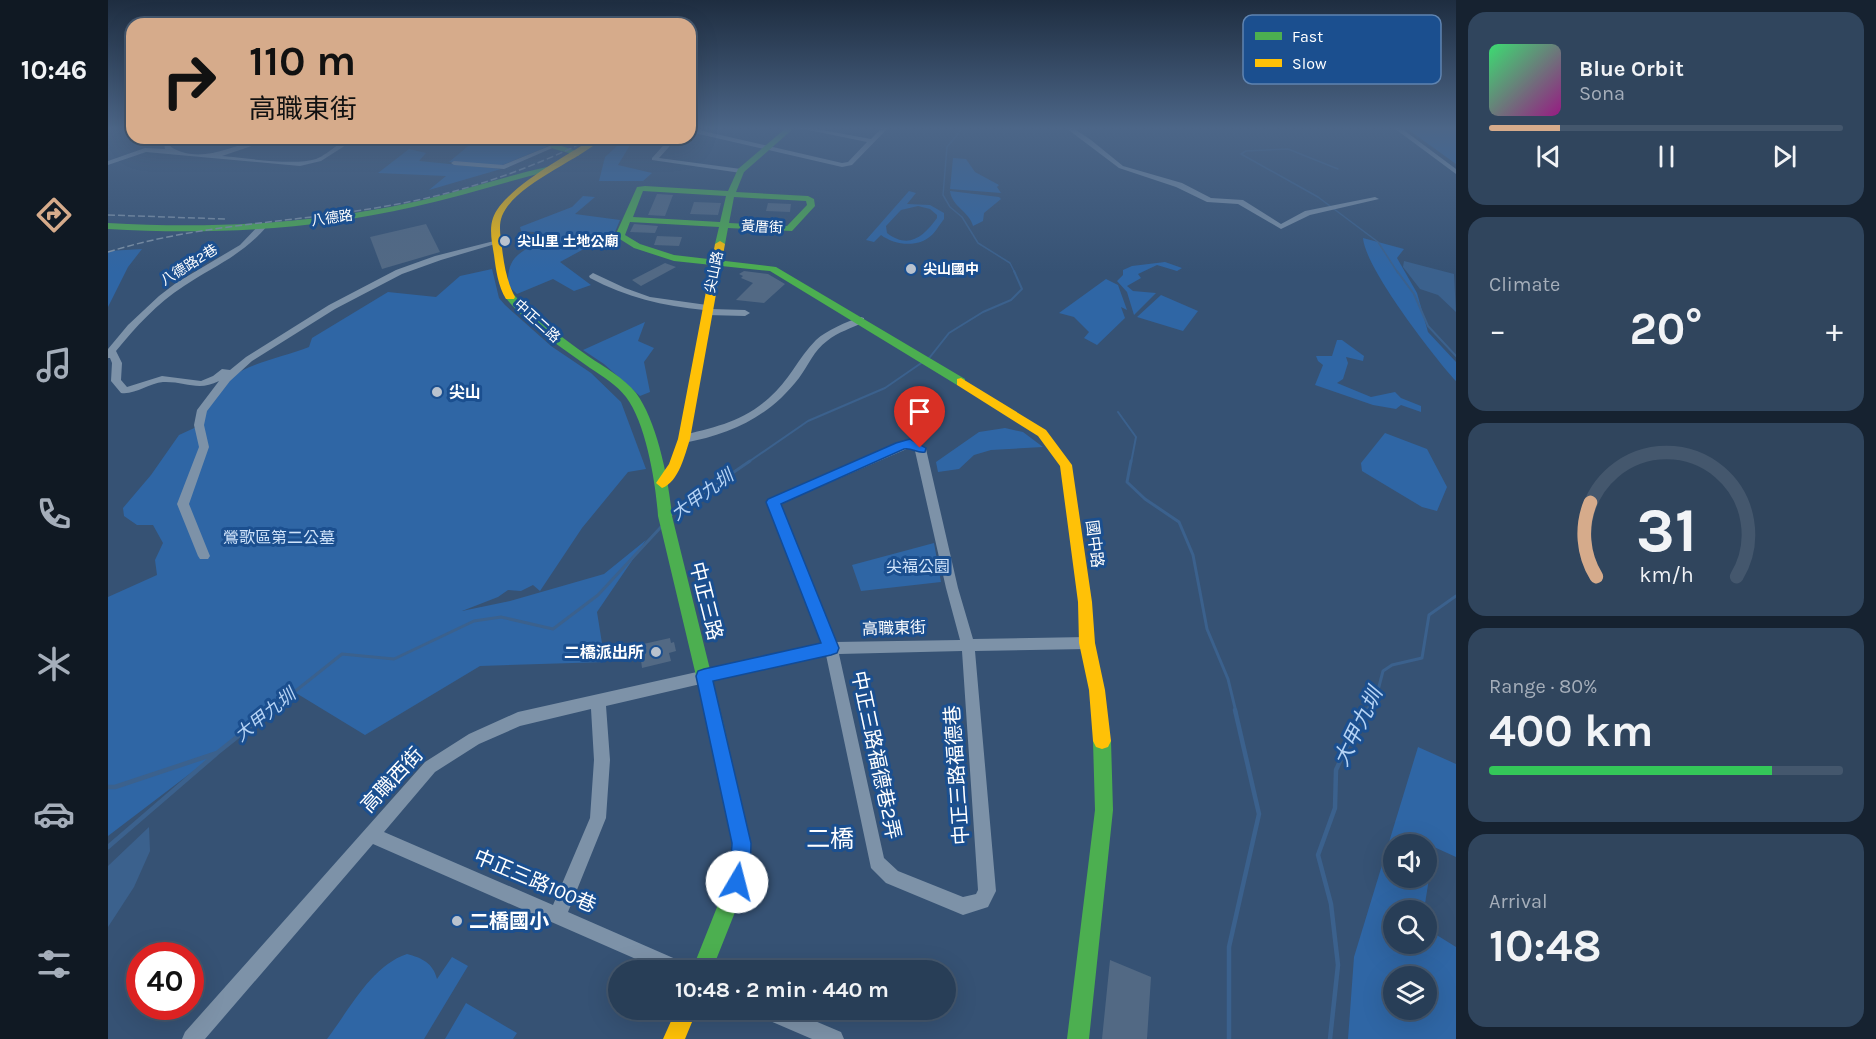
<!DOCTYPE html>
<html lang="en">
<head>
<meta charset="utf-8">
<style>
	:root { --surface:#283e57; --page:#30455d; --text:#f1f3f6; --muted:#a5aeba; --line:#44576d; --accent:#d6ab8b }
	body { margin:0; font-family:Karla,"Noto Sans TC",sans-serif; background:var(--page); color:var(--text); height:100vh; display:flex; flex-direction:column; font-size:22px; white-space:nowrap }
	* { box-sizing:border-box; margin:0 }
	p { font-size:20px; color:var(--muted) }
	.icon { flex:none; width:33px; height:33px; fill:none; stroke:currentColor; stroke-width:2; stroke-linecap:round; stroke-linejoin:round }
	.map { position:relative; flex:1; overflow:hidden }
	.details { display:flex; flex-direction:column; gap:12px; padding:12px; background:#162230; width:420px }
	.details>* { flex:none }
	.hud { position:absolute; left:18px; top:18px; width:570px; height:126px; border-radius:18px; box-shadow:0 6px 24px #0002,0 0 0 2px var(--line); background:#d6ab8b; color:#111; overflow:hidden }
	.controls { position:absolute; left:1275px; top:834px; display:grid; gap:12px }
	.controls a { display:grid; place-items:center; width:54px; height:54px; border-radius:50%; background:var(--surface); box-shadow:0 6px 24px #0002,0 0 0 2px var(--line); font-size:30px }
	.speed { position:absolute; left:18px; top:942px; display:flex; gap:12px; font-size:30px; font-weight:700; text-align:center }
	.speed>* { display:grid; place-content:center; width:78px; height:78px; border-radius:50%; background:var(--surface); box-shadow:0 6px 24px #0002,0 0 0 2px var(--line); line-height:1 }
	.speed .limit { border:9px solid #d22; background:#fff; color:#111 }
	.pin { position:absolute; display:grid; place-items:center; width:51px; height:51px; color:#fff; margin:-62px -26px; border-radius:50% 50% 50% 0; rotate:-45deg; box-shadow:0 0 6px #0007 }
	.pin .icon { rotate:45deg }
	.me { position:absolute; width:66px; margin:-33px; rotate:8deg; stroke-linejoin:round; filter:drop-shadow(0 0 4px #0008) }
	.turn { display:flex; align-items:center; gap:21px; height:126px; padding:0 24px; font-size:27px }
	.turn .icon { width:78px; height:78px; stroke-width:2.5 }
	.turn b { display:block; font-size:42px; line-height:51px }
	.big { font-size:45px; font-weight:700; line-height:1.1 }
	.details .card { flex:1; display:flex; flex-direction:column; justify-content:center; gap:9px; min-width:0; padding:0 21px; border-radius:18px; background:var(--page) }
	.details .dial { align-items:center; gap:0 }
	.dial svg { height:156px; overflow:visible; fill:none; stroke:var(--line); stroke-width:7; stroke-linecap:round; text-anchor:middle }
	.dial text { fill:var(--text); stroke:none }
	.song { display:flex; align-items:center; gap:18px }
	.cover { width:72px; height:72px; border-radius:9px; background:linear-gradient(135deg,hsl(140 70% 55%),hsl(310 70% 35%)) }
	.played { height:6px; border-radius:3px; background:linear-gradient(90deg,var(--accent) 20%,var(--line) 20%) }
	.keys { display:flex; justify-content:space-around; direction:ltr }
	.heat { display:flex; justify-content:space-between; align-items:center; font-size:33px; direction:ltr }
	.charge { height:9px; border-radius:4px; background:linear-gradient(90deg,#34c759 80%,var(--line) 0) }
	.trip { position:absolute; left:500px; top:960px; width:348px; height:60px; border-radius:30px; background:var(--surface); box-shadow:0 6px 24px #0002,0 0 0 2px var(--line); font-weight:700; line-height:60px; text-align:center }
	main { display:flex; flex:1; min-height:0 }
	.tabs { display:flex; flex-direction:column; width:108px; justify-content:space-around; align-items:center; background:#101923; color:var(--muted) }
	.tabs .icon { width:42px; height:42px }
	.tabs .on { color:var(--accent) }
	.tabs b { font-size:27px; color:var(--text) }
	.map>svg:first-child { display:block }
	.green { fill:#2f66a5; fill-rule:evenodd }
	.water { fill:#3b618d }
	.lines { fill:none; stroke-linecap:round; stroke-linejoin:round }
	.stream-far3 { stroke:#3b618d; stroke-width:1.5 }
	.stream-far2 { stroke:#3b618d; stroke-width:2 }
	.stream-far1 { stroke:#3b618d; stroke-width:3 }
	.stream { stroke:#3b618d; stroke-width:4.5 }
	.building { fill:#526984 }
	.street { fill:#7d92a8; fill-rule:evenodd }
	.fast { fill:#4caf50; fill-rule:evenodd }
	.slow { fill:#ffc107; fill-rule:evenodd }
	.rail { stroke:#7e92a7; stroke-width:1.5; stroke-dasharray:7 3; stroke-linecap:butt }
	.route { fill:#1a73e8; stroke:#114b97; stroke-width:1.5 }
	.poi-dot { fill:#b9c2ce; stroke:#1b4f8f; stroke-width:2 }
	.labels { text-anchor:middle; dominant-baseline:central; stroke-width:6; stroke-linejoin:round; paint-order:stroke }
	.far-street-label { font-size:14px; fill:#fff; stroke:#1b4f8f }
	.far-poi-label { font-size:14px; font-weight:bold; fill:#fff; stroke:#1b4f8f; text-anchor:start }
	.poi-label { font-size:16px; font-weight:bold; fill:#fff; stroke:#1b4f8f; text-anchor:start }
	.park-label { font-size:16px; fill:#cfe3fa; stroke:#1b4f8f }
	.street-label { font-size:16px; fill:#fff; stroke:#1b4f8f }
	.water-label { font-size:18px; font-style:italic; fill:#b5d3f5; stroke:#1b4f8f }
	.near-street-label { font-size:20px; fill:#fff; stroke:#1b4f8f }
	.near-poi-label { font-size:20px; font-weight:bold; fill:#fff; stroke:#1b4f8f; text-anchor:start }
	.near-water-label { font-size:21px; font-style:italic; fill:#b5d3f5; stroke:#1b4f8f }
	.near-quarter-label { font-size:24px; fill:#fff; stroke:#1b4f8f }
	.key { fill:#1b4f8f; stroke:#5f84b1; stroke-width:1.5 }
	.key-label { font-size:16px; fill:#fff }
</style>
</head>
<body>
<main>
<nav class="tabs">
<b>10:46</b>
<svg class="icon on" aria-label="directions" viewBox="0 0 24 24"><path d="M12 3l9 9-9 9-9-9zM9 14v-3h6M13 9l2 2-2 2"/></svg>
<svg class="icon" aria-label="music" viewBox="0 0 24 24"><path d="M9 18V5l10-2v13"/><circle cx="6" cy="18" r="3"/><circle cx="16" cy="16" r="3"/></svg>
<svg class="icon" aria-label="phone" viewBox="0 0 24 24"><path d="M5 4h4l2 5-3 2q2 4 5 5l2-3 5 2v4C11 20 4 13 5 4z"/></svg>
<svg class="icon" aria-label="climate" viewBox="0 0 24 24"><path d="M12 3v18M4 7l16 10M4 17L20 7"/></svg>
<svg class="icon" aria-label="car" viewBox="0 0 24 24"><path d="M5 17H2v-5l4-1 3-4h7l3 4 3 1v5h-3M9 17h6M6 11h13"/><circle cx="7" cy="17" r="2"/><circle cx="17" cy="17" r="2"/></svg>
<svg class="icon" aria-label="filters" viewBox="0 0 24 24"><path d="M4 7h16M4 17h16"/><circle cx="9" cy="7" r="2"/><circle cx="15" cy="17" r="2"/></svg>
</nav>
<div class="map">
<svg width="1348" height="1039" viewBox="0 0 1348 1039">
	<rect width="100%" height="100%" fill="#365274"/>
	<path class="green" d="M 1298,128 L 1348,128 L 1348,164 Z
		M 339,138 L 451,138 L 436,148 L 392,166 L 341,162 L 365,142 Z
		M 511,138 L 534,138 L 524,142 L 510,165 L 544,173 L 535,181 L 491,181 L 497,157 L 510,145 Z
		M 301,149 L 318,153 L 311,161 L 393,169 L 321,190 L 338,176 L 270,173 Z
		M 845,158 L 858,159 L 867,172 L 891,185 L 889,187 L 893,193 L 842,189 Z
		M 801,191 L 808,193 L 799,204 L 822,205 L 836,213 L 836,219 C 831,225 827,234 820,238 C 806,248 785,244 773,235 L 766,242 L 758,240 ZM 810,206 L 822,209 L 829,215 L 829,218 C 816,236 801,250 779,233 L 778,226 L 793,210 Z
		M 842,191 L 891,197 L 893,199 L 876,213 L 875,221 L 865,226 C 862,212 844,207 842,191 Z
		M 475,196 L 487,197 L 467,214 L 512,220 L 507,232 L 452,262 L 483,285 L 466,291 L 445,279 L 409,294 L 400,285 C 399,257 411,252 435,241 L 426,232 L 413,231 L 412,227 L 464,207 Z
		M 1255,238 L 1296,249 L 1289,258 L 1309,293 L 1320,332 L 1348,362 L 1348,381 C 1326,357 1257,268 1255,238 Z
		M 34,249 L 20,267 L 0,307 L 0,251 Z
		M 1057,262 L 1074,268 L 1069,271 L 1049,265 L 1030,274 L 1033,278 L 1019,286 L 1025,291 L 1048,293 L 1026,315 L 1019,292 L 1009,281 L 1015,275 L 1015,270 L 1024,266 Z
		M 384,269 L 391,298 L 397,305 L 443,346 L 483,373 L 513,402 L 538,469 L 520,472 L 474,528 L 432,591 L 425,585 L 413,591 L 400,590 L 390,597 L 354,611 L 402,601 L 496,574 L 538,540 L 489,612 L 497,662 L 372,666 L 257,735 L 188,693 L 0,836 L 0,597 L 49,575 L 47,560 L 55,543 L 45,525 L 29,525 L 16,516 L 15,508 L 43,475 L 71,435 L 95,424 C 97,417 98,408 101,401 C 122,364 166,361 201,347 L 204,338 L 280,292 L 328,297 L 352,276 Z
		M 998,279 L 1010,285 L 1019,310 L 1013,307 L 1017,318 L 989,345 L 976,338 L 981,332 L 966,317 L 951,313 Z
		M 1053,295 L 1090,311 L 1075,331 L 1029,317 Z
		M 537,322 L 530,341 L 546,348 L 536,362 L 542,392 L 532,396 L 496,364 L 475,350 Z
		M 1229,340 L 1234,340 L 1256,356 L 1255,361 L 1238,357 L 1240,363 L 1235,379 L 1229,383 L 1263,397 L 1287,392 L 1293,398 L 1313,406 L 1313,412 L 1293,405 L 1288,409 L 1265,405 L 1207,385 L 1215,365 L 1210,361 L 1208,356 L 1224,356 Z
		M 897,428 L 915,432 L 935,447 L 883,450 L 866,455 L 851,469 L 830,472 L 828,462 L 871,432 Z
		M 1277,433 L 1319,449 L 1339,487 L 1329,511 L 1314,507 L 1254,471 L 1253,463 Z
		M 826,543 L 833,582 L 753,591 L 744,565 Z
		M 1310,747 L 1348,764 L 1348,857 L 1326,847 L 1316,910 L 1286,910 L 1286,944 L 1318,944 L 1319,929 L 1348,947 L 1348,1039 L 1240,1039 L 1246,957 ZM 1286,844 L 1318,844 L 1318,878 L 1286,878 ZM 1286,976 L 1318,976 L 1318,1010 L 1286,1010 Z
		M 299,954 C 314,958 325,963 329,979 L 344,957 L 360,966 L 316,1039 L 219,1039 C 242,1009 263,966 299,954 Z
		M 358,1003 L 409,1033 L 405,1039 L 337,1039 Z"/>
	<path class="water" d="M 1296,261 L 1346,274 L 1348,312 L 1330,295 L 1312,289 L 1295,267 Z
		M 41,827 L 42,851 L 26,887 L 0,927 L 0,866 Z"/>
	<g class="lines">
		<path class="stream-far3" d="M 855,128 L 839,147 L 835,195 L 842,207 L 854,217 L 870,243 L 902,263 L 907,273
			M 1230,169 L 1180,149 L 1138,151 L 1133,154 L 1210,197 L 1270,242 L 1290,273"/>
		<path class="stream-far2" d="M 1289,271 L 1306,294 L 1320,326 L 1348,356
			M 1010,412 L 1028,437 L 1023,463
			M 639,463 L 700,421 L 777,388 L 822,357 L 841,333 L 875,312 L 903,300 L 914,289 L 906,271"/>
		<path class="stream-far1" d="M 1023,461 L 1019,482 L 1037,499 L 1071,522 L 1085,555 L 1099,629 L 1120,679 L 1128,712
			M 563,515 L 642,461
			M 161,712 L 234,654 L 286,659 L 366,621 L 393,617 L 445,629 L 490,595 L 553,527
			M 1257,712 L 1268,698 L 1275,671 L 1284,665 L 1314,658 L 1321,615 L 1348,596"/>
		<path class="stream" d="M 0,787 L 7,787 L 109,753 L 163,710
			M 0,847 L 108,754
			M 1121,1039 L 1121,947 L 1151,814 L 1127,710
			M 1222,1039 L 1230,965 L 1223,904 L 1210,855 L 1227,808 L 1228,770 L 1252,718 L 1258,710"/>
	</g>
	<path class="building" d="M 549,194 L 565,195 L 557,216 L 540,215 Z
		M 586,202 L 613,203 L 610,215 L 582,214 Z
		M 660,203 L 683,204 L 682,212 L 658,211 Z
		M 318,224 L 332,252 L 274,269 L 262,237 Z
		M 526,224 L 550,226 L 547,233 L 522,232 Z
		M 549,236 L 574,237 L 571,246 L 546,245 Z
		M 557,263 L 568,267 L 533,286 L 524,280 Z
		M 636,271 L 660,274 L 677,284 L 656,303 L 628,300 L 645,283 L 633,278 L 635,276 L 631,274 Z
		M 562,638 L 563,643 L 566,642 L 568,651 L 561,653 L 563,661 L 534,668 L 531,645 Z
		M 1002,960 L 1043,977 L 1039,1039 L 994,1039 Z"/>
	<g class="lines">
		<path class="street" d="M 582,128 L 734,163 L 740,162 L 759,142 L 691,128 L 703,128 L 763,139 L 774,128 L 780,128 L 744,165 L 734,167 L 582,132 Z
			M 958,128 L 965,128 L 983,140 L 1015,166 L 1074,183 L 1103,198 L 1135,200 L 1173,224 L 1197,211 L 1267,197 L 1271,199 L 1202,215 L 1173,229 L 1130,204 L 1099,202 L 1068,187 L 1011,168 Z
			M 1286,128 L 1293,128 L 1348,169 L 1348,174 Z
			M 62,138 L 69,138 L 62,144 L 63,147 C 98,168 132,138 167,138 L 114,156 C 138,158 186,166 208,159 C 223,153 233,138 249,138 L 213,161 L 192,166 L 38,152 L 0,165 L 0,161 L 37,148 L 57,149 L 56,144 Z
			M 562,138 L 569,138 L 551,158 L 633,169 L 637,171 L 633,173 L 544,160 L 544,158 Z
			M 444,145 L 449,146 L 396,169 L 346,165 L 343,163 L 346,161 L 395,165 Z
			M 152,224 L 159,226 C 135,255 106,266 76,286 C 49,303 28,327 8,351 L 14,363 L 13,380 L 19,387 L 54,376 L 93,381 L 105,376 L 114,369 L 122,370 L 138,357 L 221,305 L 288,270 L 327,256 L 390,240 L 394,242 L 333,260 L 294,274 L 227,309 L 144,361 L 122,381 L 99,411 L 96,425 L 101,447 L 81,504 L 102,556 L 100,559 L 92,559 L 90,556 L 69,504 L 91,447 L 86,425 L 89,410 L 111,381 C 90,392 77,381 55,382 C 41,383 27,395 13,393 L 3,381 L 4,363 L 2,358 L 0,358 L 0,349 L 20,325 L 51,296 L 68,283 L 132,245 Z
			M 485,273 L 517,288 L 542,297 L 599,305 L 602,306 L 603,309 L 637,310 L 642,313 L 637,316 L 599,315 L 596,314 L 596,310 C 555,306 518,297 482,278 L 481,276 Z
			M 753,317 L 756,318 L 756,322 C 744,328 730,332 719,341 C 706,350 700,366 691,378 C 661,417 623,434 576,443 L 572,442 L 571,439 L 572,436 C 606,427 633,423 661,398 C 681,381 690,358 708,340 C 719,330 738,322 753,317 Z
			M 802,439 L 818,449 L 850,588 L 865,639 L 979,637 L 984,639 L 986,643 L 984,647 L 979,649 L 867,651 L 888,891 L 880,907 L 855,915 L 778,883 L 763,868 L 718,655 L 498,706 L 502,760 L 498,818 L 460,912 L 579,964 L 582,970 L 553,970 L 265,844 L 97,1039 L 74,1039 L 77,1032 L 317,762 L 361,734 L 410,712 L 714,644 L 659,502 L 661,499 ZM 801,448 L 807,451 L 838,588 L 852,640 L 727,642 L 672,504 ZM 854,651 L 870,890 L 868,894 L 855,897 L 790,871 L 776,858 L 731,654 ZM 483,709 L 486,760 L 482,818 L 445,905 L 276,832 L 327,772 L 371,744 L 412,726 Z
			M 651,1010 L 681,1010 L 733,1032 L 736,1039 L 704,1039 L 653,1017 Z"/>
		<path class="fast" d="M 678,128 L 686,128 L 636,172 L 628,192 L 700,196 L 706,199 L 707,206 L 684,231 L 620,228 L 617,244 L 612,247 L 607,244 L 611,227 L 522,222 L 517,235 L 532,244 L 566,255 L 668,267 L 857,379 L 857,385 L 849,385 L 662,271 L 566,261 L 526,248 L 507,236 L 529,187 L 537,186 L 620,191 L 630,169 ZM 535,191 L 618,196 L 612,222 L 525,217 ZM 626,197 L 698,201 L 699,205 L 679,226 L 621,223 Z
			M 450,138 L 458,138 L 451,145 L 471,152 L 471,156 L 443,148 L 442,146 Z
			M 439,167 L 442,167 L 442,171 C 396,182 351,197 305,207 C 204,230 102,235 0,229 L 0,223 C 102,229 202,224 301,203 C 348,193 393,177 439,167 Z
			M 402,294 L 406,295 C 430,320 452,336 480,356 C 496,367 516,378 528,393 C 549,421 561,481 564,516 L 615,722 L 642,843 L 639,882 L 604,970 L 584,970 L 619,882 L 624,843 L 599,722 L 550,516 C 548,484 538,423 518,397 C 509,385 494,376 482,368 C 452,346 420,326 397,297 Z
			M 994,733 L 1000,735 L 1003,741 L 1005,810 L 981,1039 L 959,1039 L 987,810 L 985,741 L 988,735 Z"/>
		<path class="slow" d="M 486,138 L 495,138 C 470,161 407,184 394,216 C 390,226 393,238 394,248 C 396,265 399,282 407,297 L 406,299 L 398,299 C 390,286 388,270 386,255 C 384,243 381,229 385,218 C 395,189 460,155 486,138 Z
			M 612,241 L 617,244 L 582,439 C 577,454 571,482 554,488 L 548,483 L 561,464 L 570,439 L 607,244 Z
			M 853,378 L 938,430 L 964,465 L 984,602 L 987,643 L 997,690 L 1003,741 L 1000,747 L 994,749 L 988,747 L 985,741 L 981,690 L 971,643 L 970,602 L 952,466 L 930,436 L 849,385 L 849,379 Z
			M 568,1010 L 589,1010 L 577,1039 L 555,1039 Z"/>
		<path class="rail" d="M 0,215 L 117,219
			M 0,252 C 90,224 181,223 273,207 C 347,195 417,172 484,138"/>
	</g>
	<linearGradient id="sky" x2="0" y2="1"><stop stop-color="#1e2d40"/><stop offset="0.47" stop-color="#4c6688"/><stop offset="1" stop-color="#4c6688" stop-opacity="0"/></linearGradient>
	<rect width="1348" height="273" fill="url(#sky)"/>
	<path class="route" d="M 802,439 L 818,448 L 817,452 C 809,454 804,447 796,449 L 673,504 L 731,648 L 729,653 L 723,655 L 605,681 L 643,843 C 643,859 642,874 636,889 L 629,892 L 622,889 C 618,878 624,856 624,843 L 588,676 L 590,671 L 596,669 L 713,643 L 658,502 L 660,499 L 788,443 Z"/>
	<g class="poi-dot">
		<circle cx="397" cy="241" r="6"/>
		<circle cx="803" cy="269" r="6"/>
		<circle cx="329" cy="392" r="6"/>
		<circle cx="548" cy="652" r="6"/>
		<circle cx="349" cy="921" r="6"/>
	</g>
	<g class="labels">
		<g class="far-street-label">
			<text transform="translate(224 218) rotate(-8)">八德路</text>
			<text transform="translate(654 227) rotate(3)">黃厝街</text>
			<text transform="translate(81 265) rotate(-32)">八德路2巷</text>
			<text transform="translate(606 272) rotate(-78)">尖山路</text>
			<text transform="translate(429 321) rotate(42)">中正二路</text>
		</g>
		<g class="far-poi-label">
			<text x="409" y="241">尖山里 土地公廟</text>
			<text x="815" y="269">尖山國中</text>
		</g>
		<g class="poi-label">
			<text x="341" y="392">尖山</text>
			<text x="536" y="652" text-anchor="end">二橋派出所</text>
		</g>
		<g class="park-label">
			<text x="171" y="537">鶯歌區第二公墓</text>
			<text x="810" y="566">尖福公園</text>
		</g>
		<g class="street-label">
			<text transform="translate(987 544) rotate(83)">國中路</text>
			<text transform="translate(786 628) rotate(-2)">高職東街</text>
		</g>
		<g class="water-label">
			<text transform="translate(594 495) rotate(-36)">大甲九圳</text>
			<text transform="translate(157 715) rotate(-39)">大甲九圳</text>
		</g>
		<g class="near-street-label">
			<text transform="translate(598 601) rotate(76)">中正三路</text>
			<text transform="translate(768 755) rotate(78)">中正三路福德巷2弄</text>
			<text transform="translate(849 775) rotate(-94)">中正三路福德巷</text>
			<text transform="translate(284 780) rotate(-47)">高職西街</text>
			<text transform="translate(427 881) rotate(23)">中正三路100巷</text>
		</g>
		<g class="near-poi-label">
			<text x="361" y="921">二橋國小</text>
		</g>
		<g class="near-water-label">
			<text transform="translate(1250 727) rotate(-64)">大甲九圳</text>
		</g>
		<g class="near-quarter-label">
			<text x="722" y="839">二橋</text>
		</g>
	</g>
	<rect x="1135" y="15" width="198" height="69" rx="9" class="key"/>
	<rect x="1147" y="32" width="27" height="8" fill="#4caf50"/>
	<rect x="1147" y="59" width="27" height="8" fill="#ffc107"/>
	<g class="key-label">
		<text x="1184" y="42">Fast</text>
		<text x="1184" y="69">Slow</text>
	</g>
</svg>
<div class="controls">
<a><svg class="icon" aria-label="sound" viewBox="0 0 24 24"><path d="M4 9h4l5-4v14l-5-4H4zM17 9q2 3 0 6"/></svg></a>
<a><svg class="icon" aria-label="search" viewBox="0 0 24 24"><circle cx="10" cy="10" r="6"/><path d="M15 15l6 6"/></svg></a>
<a><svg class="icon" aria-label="layers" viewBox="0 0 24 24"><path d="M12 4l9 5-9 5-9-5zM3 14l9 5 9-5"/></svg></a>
</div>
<div class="speed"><div class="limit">40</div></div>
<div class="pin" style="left:812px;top:448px;background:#d93025"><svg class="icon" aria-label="arrive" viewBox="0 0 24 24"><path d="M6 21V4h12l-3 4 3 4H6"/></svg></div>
<svg class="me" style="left:629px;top:882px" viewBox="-20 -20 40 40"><circle r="19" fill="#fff"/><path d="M0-13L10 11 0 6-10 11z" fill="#1a73e8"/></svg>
<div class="trip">10:48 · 2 min · 440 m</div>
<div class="hud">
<div class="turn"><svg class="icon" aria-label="right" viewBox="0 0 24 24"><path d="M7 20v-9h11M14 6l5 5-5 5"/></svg><div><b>110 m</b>高職東街</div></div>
</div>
</div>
<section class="details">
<div class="card">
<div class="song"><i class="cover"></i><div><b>Blue Orbit</b><p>Sona</p></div></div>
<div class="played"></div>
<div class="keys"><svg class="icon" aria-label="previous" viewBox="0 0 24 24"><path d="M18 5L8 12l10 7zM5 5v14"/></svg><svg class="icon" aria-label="pause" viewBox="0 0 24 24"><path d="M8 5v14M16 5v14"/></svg><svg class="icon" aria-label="next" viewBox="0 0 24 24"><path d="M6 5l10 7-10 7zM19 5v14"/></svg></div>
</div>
<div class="card"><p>Climate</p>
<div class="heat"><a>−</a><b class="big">20°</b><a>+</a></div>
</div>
<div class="card dial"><svg viewBox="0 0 100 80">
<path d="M14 69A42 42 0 1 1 86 69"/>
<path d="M14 69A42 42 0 0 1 11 31" stroke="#d6ab8b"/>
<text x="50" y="56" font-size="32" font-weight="700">31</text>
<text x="50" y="72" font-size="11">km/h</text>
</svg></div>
<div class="card"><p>Range · 80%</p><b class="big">400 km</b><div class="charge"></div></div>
<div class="card"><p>Arrival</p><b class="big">10:48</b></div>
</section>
</main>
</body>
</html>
